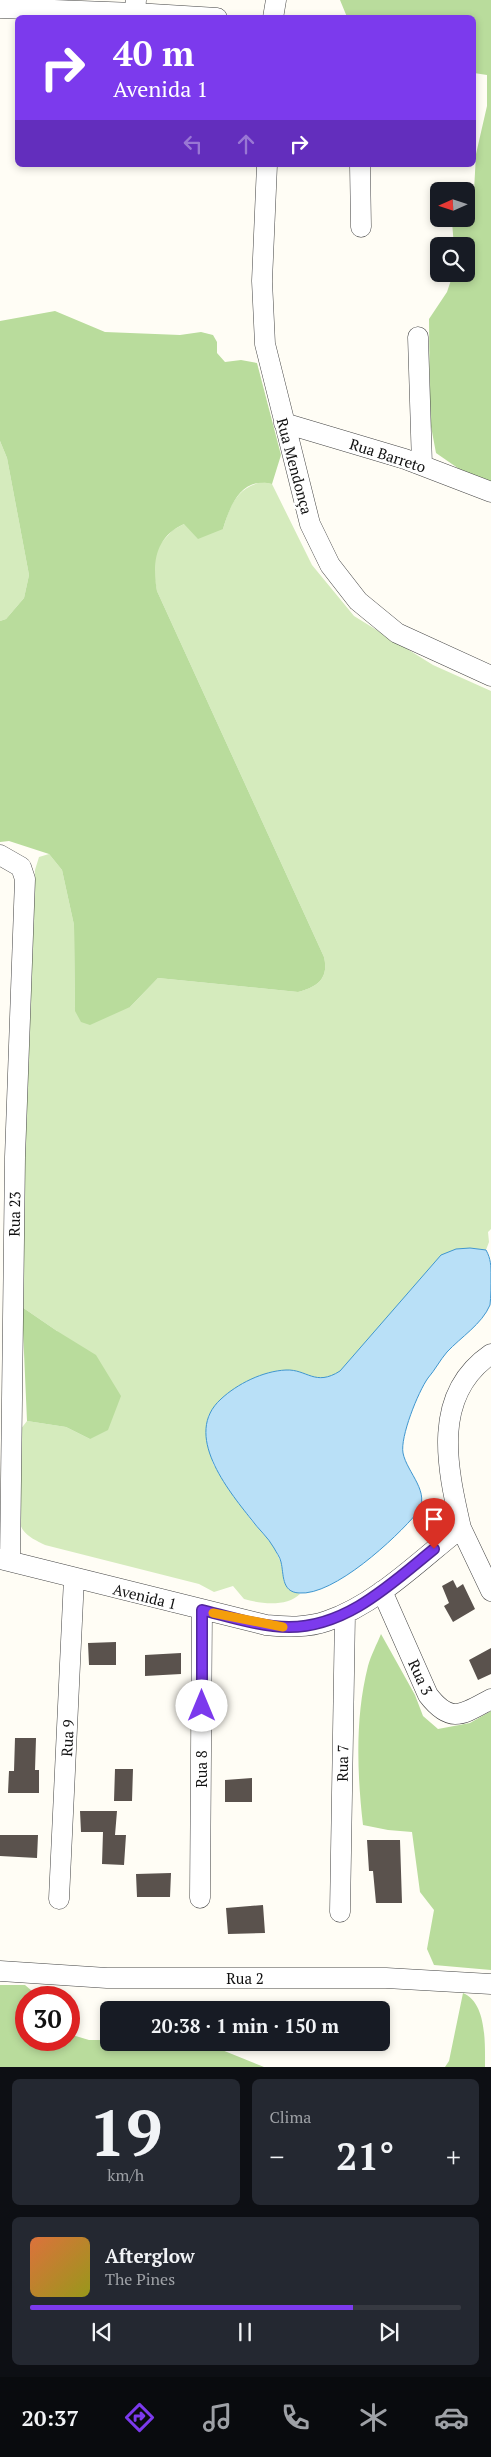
<!DOCTYPE html>
<html lang="pt">
<head>
<meta charset="utf-8">
<style>
	:root { --surface:#171b24; --page:#242831; --text:#f1f3f6; --muted:#9ea1a6; --line:#363941; --accent:#7c3aed }
	body { margin:0; font-family:"PT Serif",serif; background:var(--page); color:var(--text); height:100vh; display:flex; flex-direction:column; font-size:19px; white-space:nowrap }
	* { box-sizing:border-box; margin:0 }
	p { font-size:16px; color:var(--muted) }
	.icon { flex:none; width:28px; height:28px; fill:none; stroke:currentColor; stroke-width:2; stroke-linecap:round; stroke-linejoin:round }
	.map { position:relative; height:2067px; overflow:hidden }
	.details { display:flex; flex-direction:column; gap:12px; padding:12px; background:#0d0f14; flex:1 }
	.details>* { flex:none }
	.banner { position:absolute; left:15px; top:15px; width:461px; height:152px; border-radius:8px; box-shadow:0 2px 8px #0003; background:#7c3aed; color:#fff; overflow:hidden }
	.needle { width:32px; rotate:267deg }
	.tools { position:absolute; left:430px; top:182px; display:grid; gap:10px }
	.tools a { display:grid; place-items:center; width:45px; height:45px; border-radius:8px; background:var(--surface); box-shadow:0 2px 8px #0003; font-size:25px }
	.speed { position:absolute; left:15px; top:1986px; display:flex; gap:10px; font-size:25px; font-weight:700; text-align:center }
	.speed>* { display:grid; place-content:center; width:65px; height:65px; border-radius:50%; background:var(--surface); box-shadow:0 2px 8px #0003; line-height:1 }
	.speed .limit { border:8px solid #d22; background:#fff; color:#111 }
	.pin { position:absolute; display:grid; place-items:center; width:42px; height:42px; color:#fff; margin:-51px -21px; border-radius:50% 50% 50% 0; rotate:-45deg; box-shadow:0 0 5px #0007 }
	.pin .icon { rotate:45deg }
	.me { position:absolute; width:55px; margin:-28px; rotate:0deg; stroke-linejoin:round; filter:drop-shadow(0 0 4px #0008) }
	.turn { display:flex; align-items:center; gap:18px; height:105px; padding:0 15px; font-size:22px }
	.turn .icon { width:65px; height:65px; stroke-width:2.5 }
	.turn b { display:block; font-size:35px; line-height:42px }
	.lanes { display:flex; align-items:center; height:48px; padding:0 15px; background:#0003; justify-content:center; gap:25px; direction:ltr }
	.lanes .off { opacity:.35 }
	.big { font-size:38px; font-weight:800; line-height:1.1 }
	.details .widget { flex:1; display:flex; flex-direction:column; justify-content:center; gap:8px; min-width:0; padding:0 18px; border-radius:8px; background:var(--page) }
	.details .dial { align-items:center; gap:0 }
	.dial b { font-size:65px; line-height:1 }
	.song { display:flex; align-items:center; gap:15px }
	.cover { width:60px; height:60px; border-radius:8px; background:linear-gradient(135deg,hsl(20 70% 55%),hsl(60 70% 35%)) }
	.played { height:5px; border-radius:2px; background:linear-gradient(90deg,var(--accent) 75%,var(--line) 75%) }
	.keys { display:flex; justify-content:space-around; direction:ltr }
	.heat { display:flex; justify-content:space-between; align-items:center; font-size:28px; direction:ltr }
	.details .tiles { flex:1; display:grid; gap:12px; grid-template-columns:1fr 1fr }
	.widget:last-child { grid-column:span 2 }
	.trip { position:absolute; left:100px; top:2001px; width:290px; height:50px; border-radius:8px; background:var(--surface); box-shadow:0 2px 8px #0003; font-weight:800; line-height:50px; text-align:center }
	.dock { display:flex; height:80px; justify-content:space-around; align-items:center; background:#090b0e; color:var(--muted) }
	.dock .icon { width:35px; height:35px }
	.dock .on { color:var(--accent) }
	.dock b { font-size:22px; color:var(--text) }
	.map>svg:first-child { display:block }
	.green { fill:#d5ebbd }
	.forest { fill:#b9dc9c }
	.water { fill:#b9e0f7; stroke:#3f96cf }
	.building { fill:#5a524d }
	.lines { fill:none; stroke-linecap:round; stroke-linejoin:round }
	.minor-casing { stroke:#444; stroke-width:21 }
	.minor { stroke:#fff; stroke-width:20 }
	.route-casing { stroke:#51269a; stroke-width:12 }
	.route { stroke:#7c3aed; stroke-width:9 }
	.slow { stroke:#f59e0b; stroke-width:9 }
	.labels { text-anchor:middle; dominant-baseline:central; stroke-width:5; stroke-linejoin:round; paint-order:stroke }
	.street-label { font-size:15px; fill:#111; stroke:#fff }
</style>
</head>
<body>
<div class="map">
<svg width="491" height="2067" viewBox="0 0 491 2067">
	<rect width="100%" height="100%" fill="#fffdf5"/>
	<path class="green" d="M 0,441 L 7,458 L 29,575 L 24,598 L 6,619 L 0,621 Z
		M 262,482 L 272,484 L 312,565 L 354,616 L 433,665 L 491,691 L 491,1229 L 488,1232 L 489,1242 L 486,1250 L 470,1248 C 435,1280 399,1312 364,1345 C 353,1355 345,1372 331,1377 C 315,1383 302,1370 287,1370 C 256,1370 232,1396 209,1414 L 206,1432 L 213,1464 L 251,1520 L 273,1545 L 281,1563 L 284,1582 L 291,1591 L 300,1594 C 287,1607 261,1604 244,1599 L 233,1586 L 214,1592 L 199,1584 L 45,1545 C 37,1541 28,1537 23,1530 C 12,1515 19,1451 20,1430 L 27,1421 L 66,1427 L 90,1439 L 57,1331 L 22,1307 L 23,1191 L 35,870 L 39,857 L 49,854 L 62,870 L 74,925 L 75,1011 L 130,1007 L 158,978 L 298,992 C 318,987 329,978 324,957 L 157,591 L 153,570 L 156,554 L 160,544 L 173,530 L 184,524 L 223,529 C 230,506 236,488 262,482 Z"/>
	<path class="forest" d="M 321,0 L 491,0 L 491,486 L 478,482 L 436,453 L 430,421 L 429,319 L 447,292 L 453,274 L 466,274 L 466,246 L 454,246 L 452,222 L 453,219 L 466,219 L 466,197 L 474,191 L 476,154 L 487,106 L 487,75 L 474,73 L 474,18 L 347,17 L 340,0 Z
		M 55,311 L 105,332 L 180,335 L 201,332 L 213,335 L 217,342 L 217,353 L 225,362 L 241,360 L 257,363 L 281,455 L 272,484 C 242,476 230,505 223,529 L 198,539 L 184,524 C 155,537 152,563 157,591 L 324,957 C 329,978 318,987 298,992 L 158,978 L 130,1007 L 90,1025 L 81,1022 L 75,1011 L 74,925 L 62,870 L 49,854 L 9,841 L 0,842 L 0,621 L 6,619 L 24,598 L 29,575 L 7,458 L 0,441 L 0,321 Z
		M 22,1307 L 57,1331 L 96,1355 L 121,1396 L 108,1430 L 90,1439 L 66,1427 L 27,1421 Z
		M 381,1634 L 415,1695 L 423,1716 L 438,1729 L 470,1723 L 491,1711 L 491,1970 L 434,1965 L 427,1949 L 434,1910 L 420,1892 L 412,1832 L 388,1830 L 363,1825 C 357,1773 355,1717 368,1666 C 371,1655 377,1644 381,1634 Z
		M 0,1985 L 25,1985 L 39,1997 L 26,1998 L 26,2040 L 69,2040 L 69,2034 L 89,2040 L 109,2040 L 109,2042 L 219,2043 L 222,2050 L 264,2067 L 0,2067 Z
		M 463,1993 C 487,2003 485,2044 485,2067 L 445,2067 L 449,2061 Z"/>
	<path class="water" d="M 470,1248 L 486,1250 C 491,1259 491,1266 491,1276 C 491,1285 491,1297 490,1305 C 482,1324 461,1337 447,1352 C 440,1360 435,1370 428,1378 C 418,1392 400,1437 403,1453 C 407,1473 432,1493 417,1513 C 396,1538 334,1596 299,1593 C 281,1592 284,1574 281,1562 C 280,1557 276,1552 274,1548 C 268,1537 258,1529 251,1519 C 228,1490 182,1434 221,1399 C 237,1384 263,1371 286,1370 C 307,1369 315,1387 340,1371 L 441,1255 L 456,1249 Z"/>
	<path class="building" d="M 453,1580 L 457,1588 L 463,1584 L 475,1609 L 453,1622 L 444,1606 L 449,1603 L 442,1586 Z
		M 116,1642 L 116,1665 L 89,1665 L 88,1643 Z
		M 491,1648 L 491,1674 L 478,1680 L 469,1660 Z
		M 181,1653 L 181,1674 L 145,1676 L 145,1655 Z
		M 15,1738 L 36,1738 L 35,1770 L 39,1770 L 39,1793 L 8,1793 L 9,1771 L 14,1771 Z
		M 115,1769 L 133,1769 L 132,1801 L 114,1801 Z
		M 252,1778 L 252,1802 L 225,1802 L 225,1780 Z
		M 80,1811 L 117,1811 L 115,1835 L 126,1835 L 124,1865 L 102,1864 L 103,1832 L 81,1832 Z
		M 0,1835 L 38,1835 L 37,1858 L 0,1856 Z
		M 367,1840 L 400,1840 L 402,1903 L 376,1903 L 373,1871 L 369,1871 Z
		M 171,1873 L 170,1897 L 137,1897 L 136,1874 Z
		M 263,1905 L 265,1933 L 228,1934 L 226,1908 Z"/>
	<g class="lines">
		<g class="minor-casing">
			<path id="minor" d="M 0,8 L 135,13 L 136,0
				M 135,13 L 217,18
				M 273,18 L 276,0
				M 267,165 L 262,281 L 265,344 L 310,524 L 330,565 L 358,601 L 397,633 L 491,676
				M 360,165 L 361,227
				M 418,337 L 422,465
				M 284,423 L 405,459 L 491,492
				M 0,855 L 21,867 L 25,879 L 15,1157 L 10,1561
				M 461,1528 L 491,1591
				M 0,1559 L 266,1625 C 287,1627 307,1628 327,1621 C 377,1604 420,1560 461,1528 C 447,1467 431,1395 491,1354
				M 382,1591 L 428,1695 C 451,1725 463,1714 491,1699
				M 200,1898 L 202,1610
				M 59,1899 L 74,1578
				M 340,1912 L 345,1614
				M 0,1971 L 107,1978 L 386,1978 L 491,1984"/>
		</g>
		<use href="#minor" class="minor"/>
	</g>
	<g class="lines">
		<g class="route-casing">
			<path id="route" d="M 202,1706 L 202,1610 C 230,1617 261,1627 289,1627 C 347,1627 392,1583 434,1549"/>
		</g>
		<use href="#route" class="route"/>
		<path class="slow" d="M 213,1613 L 283,1627"/>
	</g>
	<g class="labels">
		<g class="street-label">
			<text transform="translate(388 455) rotate(18)">Rua Barreto</text>
			<text transform="translate(295 466) rotate(75)">Rua Mendonça</text>
			<text transform="translate(14 1214) rotate(-89)">Rua 23</text>
			<text transform="translate(145 1596) rotate(14)">Avenida 1</text>
			<text transform="translate(421 1677) rotate(65)">Rua 3</text>
			<text transform="translate(67 1738) rotate(-87)">Rua 9</text>
			<text transform="translate(342 1763) rotate(-89)">Rua 7</text>
			<text transform="translate(201 1769) rotate(-90)">Rua 8</text>
			<text x="245" y="1978">Rua 2</text>
		</g>
	</g>
</svg>
<div class="tools">
<a><svg class="needle" viewBox="-14 -14 28 28"><path d="M0-13l5 13h-10z" fill="#e53935"/><path d="M0 13l5-13h-10z" fill="#9ea1a6"/></svg></a>
<a><svg class="icon" aria-label="search" viewBox="0 0 24 24"><circle cx="10" cy="10" r="6"/><path d="M15 15l6 6"/></svg></a>
</div>
<div class="speed"><div class="limit">30</div></div>
<div class="pin" style="left:434px;top:1549px;background:#d93025"><svg class="icon" aria-label="arrive" viewBox="0 0 24 24"><path d="M6 21V4h12l-3 4 3 4H6"/></svg></div>
<svg class="me" style="left:202px;top:1706px" viewBox="-20 -20 40 40"><circle r="19" fill="#fff"/><path d="M0-13L10 11 0 6-10 11z" fill="#7c3aed"/></svg>
<div class="trip">20:38 · 1 min · 150 m</div>
<div class="banner">
<div class="turn"><svg class="icon" aria-label="right" viewBox="0 0 24 24"><path d="M7 20v-9h11M14 6l5 5-5 5"/></svg><div><b>40 m</b>Avenida 1</div></div>
<div class="lanes"><svg class="icon off" aria-label="left" viewBox="0 0 24 24"><path d="M17 20v-9H6M10 6l-5 5 5 5"/></svg><svg class="icon off" aria-label="ahead" viewBox="0 0 24 24"><path d="M12 20V5M6 11l6-6 6 6"/></svg><svg class="icon" aria-label="right" viewBox="0 0 24 24"><path d="M7 20v-9h11M14 6l5 5-5 5"/></svg></div>
</div>
</div>
<section class="details">
<div class="tiles">
<div class="widget dial"><b>19</b><p>km/h</p></div>
<div class="widget"><p>Clima</p>
<div class="heat"><a>−</a><b class="big">21°</b><a>+</a></div>
</div>
<div class="widget">
<div class="song"><i class="cover"></i><div><b>Afterglow</b><p>The Pines</p></div></div>
<div class="played"></div>
<div class="keys"><svg class="icon" aria-label="previous" viewBox="0 0 24 24"><path d="M18 5L8 12l10 7zM5 5v14"/></svg><svg class="icon" aria-label="pause" viewBox="0 0 24 24"><path d="M8 5v14M16 5v14"/></svg><svg class="icon" aria-label="next" viewBox="0 0 24 24"><path d="M6 5l10 7-10 7zM19 5v14"/></svg></div>
</div>
</div>
</section>
<nav class="dock">
<b>20:37</b>
<svg class="icon on" aria-label="directions" viewBox="0 0 24 24"><path d="M12 3l9 9-9 9-9-9zM9 14v-3h6M13 9l2 2-2 2"/></svg>
<svg class="icon" aria-label="music" viewBox="0 0 24 24"><path d="M9 18V5l10-2v13"/><circle cx="6" cy="18" r="3"/><circle cx="16" cy="16" r="3"/></svg>
<svg class="icon" aria-label="phone" viewBox="0 0 24 24"><path d="M5 4h4l2 5-3 2q2 4 5 5l2-3 5 2v4C11 20 4 13 5 4z"/></svg>
<svg class="icon" aria-label="climate" viewBox="0 0 24 24"><path d="M12 3v18M4 7l16 10M4 17L20 7"/></svg>
<svg class="icon" aria-label="car" viewBox="0 0 24 24"><path d="M5 17H2v-5l4-1 3-4h7l3 4 3 1v5h-3M9 17h6M6 11h13"/><circle cx="7" cy="17" r="2"/><circle cx="17" cy="17" r="2"/></svg>
</nav>
</body>
</html>
